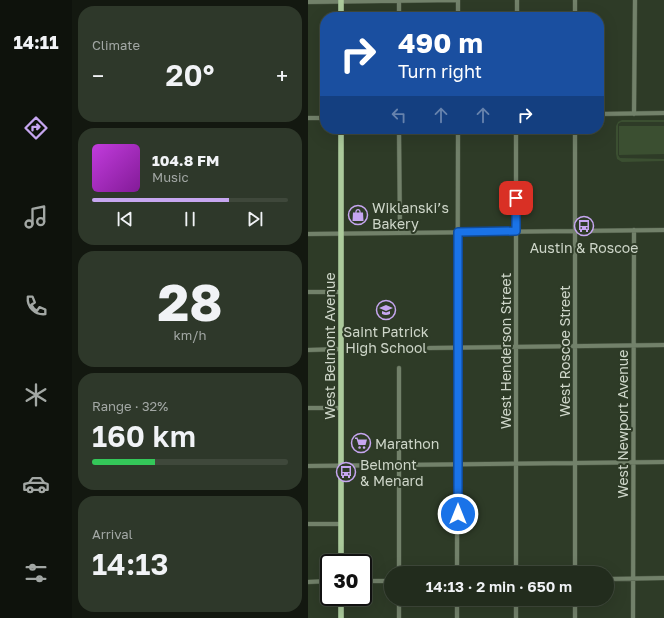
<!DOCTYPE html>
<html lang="en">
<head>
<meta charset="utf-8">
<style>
	:root { --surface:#222c1d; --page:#2e382a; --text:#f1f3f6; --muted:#a2a7a4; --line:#3f483b; --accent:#c6a6f0 }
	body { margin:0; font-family:"Golos Text",sans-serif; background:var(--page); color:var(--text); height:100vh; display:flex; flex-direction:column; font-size:15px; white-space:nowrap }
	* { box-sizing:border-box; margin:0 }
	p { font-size:13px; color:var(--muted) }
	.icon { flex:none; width:22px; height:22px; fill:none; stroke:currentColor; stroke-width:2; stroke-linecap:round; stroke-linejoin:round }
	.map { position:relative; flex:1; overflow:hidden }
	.panel { display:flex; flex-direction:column; gap:6px; padding:6px; background:#131810; width:236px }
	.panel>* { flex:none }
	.guide { position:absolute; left:12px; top:12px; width:284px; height:122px; border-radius:16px; box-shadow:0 4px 16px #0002,0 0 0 1px var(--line); background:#1a4fa0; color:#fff; overflow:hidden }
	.speed { position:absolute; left:12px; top:554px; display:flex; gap:8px; font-size:20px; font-weight:700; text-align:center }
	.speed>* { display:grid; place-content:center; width:52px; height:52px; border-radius:50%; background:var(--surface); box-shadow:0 4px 16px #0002,0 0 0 1px var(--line); line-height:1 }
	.speed .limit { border:2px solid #111; border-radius:6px; background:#fff; color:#111 }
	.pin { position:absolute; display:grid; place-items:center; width:34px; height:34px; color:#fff; margin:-17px; border-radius:8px; box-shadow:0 2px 6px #0006 }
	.me { position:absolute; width:44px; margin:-22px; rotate:0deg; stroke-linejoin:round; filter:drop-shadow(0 0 3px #0008) }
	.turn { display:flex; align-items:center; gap:14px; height:84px; padding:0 12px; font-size:18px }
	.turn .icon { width:52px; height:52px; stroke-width:2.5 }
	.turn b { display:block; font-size:28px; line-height:34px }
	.lanes { display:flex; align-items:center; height:38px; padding:0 12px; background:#0003; justify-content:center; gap:20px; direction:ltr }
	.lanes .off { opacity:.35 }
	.big { font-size:30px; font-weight:600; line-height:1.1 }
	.panel .card { flex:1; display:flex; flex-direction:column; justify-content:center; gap:6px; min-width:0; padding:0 14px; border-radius:16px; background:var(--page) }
	.panel .dial { align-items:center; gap:0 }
	.dial b { font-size:52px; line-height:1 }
	.song { display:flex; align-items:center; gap:12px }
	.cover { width:48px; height:48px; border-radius:6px; background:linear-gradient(135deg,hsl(290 70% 55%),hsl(290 70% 35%)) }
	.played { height:4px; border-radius:2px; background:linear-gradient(90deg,var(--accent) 70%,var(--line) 70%) }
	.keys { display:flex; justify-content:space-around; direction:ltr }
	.heat { display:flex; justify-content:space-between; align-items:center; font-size:22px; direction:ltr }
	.charge { height:6px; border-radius:3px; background:linear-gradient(90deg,#34c759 32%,var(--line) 0) }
	.trip { position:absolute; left:76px; top:566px; width:230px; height:40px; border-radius:20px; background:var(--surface); box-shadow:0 4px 16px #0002,0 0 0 1px var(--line); font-weight:600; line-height:40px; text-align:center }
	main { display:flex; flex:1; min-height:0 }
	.menu { display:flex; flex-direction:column; width:72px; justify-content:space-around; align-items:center; background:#0e120c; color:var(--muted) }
	.menu .icon { width:28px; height:28px }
	.menu .selected { color:var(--accent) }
	.menu b { font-size:18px; color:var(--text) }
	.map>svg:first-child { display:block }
	.green { fill:#3b4f31 }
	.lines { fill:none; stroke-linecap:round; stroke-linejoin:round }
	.minor-casing { stroke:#4b5744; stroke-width:5 }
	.major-casing { stroke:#4b5744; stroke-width:6 }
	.minor { stroke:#72816a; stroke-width:4 }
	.major { stroke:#abca9b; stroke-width:5.5 }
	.route-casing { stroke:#114b97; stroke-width:10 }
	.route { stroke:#1a73e8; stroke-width:7 }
	.labels { text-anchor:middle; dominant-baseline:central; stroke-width:4; stroke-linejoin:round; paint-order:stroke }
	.poi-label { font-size:14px; fill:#ced6c9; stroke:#2e3b27; text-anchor:start }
	.street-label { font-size:14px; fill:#ced6c9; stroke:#2e3b27 }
</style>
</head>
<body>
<main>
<nav class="menu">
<b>14:11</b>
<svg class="icon selected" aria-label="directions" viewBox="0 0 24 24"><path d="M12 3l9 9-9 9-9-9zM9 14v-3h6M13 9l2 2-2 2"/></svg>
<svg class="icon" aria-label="music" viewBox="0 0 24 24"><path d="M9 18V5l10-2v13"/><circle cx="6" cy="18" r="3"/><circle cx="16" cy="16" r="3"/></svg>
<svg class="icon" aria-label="phone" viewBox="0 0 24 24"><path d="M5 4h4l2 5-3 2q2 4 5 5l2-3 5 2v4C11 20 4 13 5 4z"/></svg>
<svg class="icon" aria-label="climate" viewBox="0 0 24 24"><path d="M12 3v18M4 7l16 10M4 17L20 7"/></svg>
<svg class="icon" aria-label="car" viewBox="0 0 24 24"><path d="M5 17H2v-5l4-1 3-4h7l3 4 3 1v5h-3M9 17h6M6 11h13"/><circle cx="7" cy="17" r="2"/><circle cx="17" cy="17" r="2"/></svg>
<svg class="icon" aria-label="filters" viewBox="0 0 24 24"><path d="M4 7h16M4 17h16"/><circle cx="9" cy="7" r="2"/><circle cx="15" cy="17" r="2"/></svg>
</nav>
<section class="panel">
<div class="card"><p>Climate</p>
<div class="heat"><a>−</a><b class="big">20°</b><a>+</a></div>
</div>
<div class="card">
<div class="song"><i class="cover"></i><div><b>104.8 FM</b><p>Music</p></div></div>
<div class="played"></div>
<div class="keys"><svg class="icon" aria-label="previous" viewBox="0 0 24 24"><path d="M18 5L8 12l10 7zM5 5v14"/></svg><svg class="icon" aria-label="pause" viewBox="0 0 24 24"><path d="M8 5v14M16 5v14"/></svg><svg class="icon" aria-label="next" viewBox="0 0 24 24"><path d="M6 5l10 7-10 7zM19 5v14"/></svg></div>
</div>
<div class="card dial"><b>28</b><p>km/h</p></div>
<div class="card"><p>Range · 32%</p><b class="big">160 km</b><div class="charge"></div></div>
<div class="card"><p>Arrival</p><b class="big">14:13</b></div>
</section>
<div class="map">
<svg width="356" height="618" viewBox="0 0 356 618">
	<rect width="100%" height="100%" fill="#2e3b27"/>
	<path class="green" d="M 314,120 L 356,120 L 356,122 L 313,122 L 310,124 L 310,155 L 312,158 L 356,159 L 356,161 L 314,162 L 309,159 L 308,154 L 308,126 L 310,122 Z
		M 311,126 L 356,126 L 356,154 L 311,155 Z"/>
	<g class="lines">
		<g class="minor-casing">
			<path id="minor" d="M 91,0 L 91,17
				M 0,2 L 148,0
				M 150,17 L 150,0
				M 209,17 L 209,0
				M 267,17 L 267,0
				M 291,114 L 356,113
				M 326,114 L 327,0
				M 0,118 L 17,118
				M 91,129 L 92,233
				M 0,234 L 356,230
				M 0,292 L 33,292
				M 121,348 L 356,345
				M 0,350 L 33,349
				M 91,368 L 91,573
				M 0,408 L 33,408
				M 0,466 L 356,462
				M 0,524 L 33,524
				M 149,573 L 150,129
				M 208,573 L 208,129
				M 267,573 L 267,129
				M 299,579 L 356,578
				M 55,581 L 83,581
				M 0,582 L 21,581
				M 91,599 L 91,618
				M 149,618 L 149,599
				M 208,618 L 208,599
				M 267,618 L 267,599
				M 325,618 L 326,230"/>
		</g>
		<g class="major-casing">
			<path id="major" d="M 33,0 L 33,17
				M 33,129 L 33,563
				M 33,597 L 33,618"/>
		</g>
		<use href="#minor" class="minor"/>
		<use href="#major" class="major"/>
	</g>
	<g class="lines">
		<g class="route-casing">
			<path id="route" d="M 150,514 L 150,232 L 208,231 L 208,198"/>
		</g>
		<use href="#route" class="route"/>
	</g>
	<defs>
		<g id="shop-ring" transform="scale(1)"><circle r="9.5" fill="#2e3b27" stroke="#c6a6f0" stroke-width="1.5"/><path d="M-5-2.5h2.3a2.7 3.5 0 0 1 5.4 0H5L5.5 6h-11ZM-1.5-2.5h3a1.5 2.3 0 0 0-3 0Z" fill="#c6a6f0"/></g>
		<g id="bus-ring" transform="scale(1)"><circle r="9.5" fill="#2e3b27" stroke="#c6a6f0" stroke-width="1.5"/><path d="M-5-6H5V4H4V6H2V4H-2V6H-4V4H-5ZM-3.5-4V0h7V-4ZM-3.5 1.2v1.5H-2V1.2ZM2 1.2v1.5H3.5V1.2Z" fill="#c6a6f0"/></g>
		<g id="school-ring" transform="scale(1)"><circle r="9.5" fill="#2e3b27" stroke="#c6a6f0" stroke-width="1.5"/><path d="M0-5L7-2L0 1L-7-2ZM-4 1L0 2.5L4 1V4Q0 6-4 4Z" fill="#c6a6f0"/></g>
		<g id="supermarket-ring" transform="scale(1)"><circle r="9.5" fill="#2e3b27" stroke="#c6a6f0" stroke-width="1.5"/><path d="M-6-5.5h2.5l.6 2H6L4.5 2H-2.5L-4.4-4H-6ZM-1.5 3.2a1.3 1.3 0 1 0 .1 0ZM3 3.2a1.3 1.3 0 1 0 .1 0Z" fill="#c6a6f0"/></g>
	</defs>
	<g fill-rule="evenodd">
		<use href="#shop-ring" x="50" y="215"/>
		<use href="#bus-ring" x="276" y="226"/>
		<use href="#school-ring" x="78" y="310"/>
		<use href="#supermarket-ring" x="53" y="443"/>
		<use href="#bus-ring" x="38" y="472"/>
	</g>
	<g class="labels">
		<g class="poi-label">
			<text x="64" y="207">Wiklanski’s<tspan x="64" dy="16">Bakery</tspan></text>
			<text x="276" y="247" text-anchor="middle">Austin &amp; Roscoe</text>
			<text x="78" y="331" text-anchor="middle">Saint Patrick<tspan x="78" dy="16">High School</tspan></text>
			<text x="67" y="443">Marathon</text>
			<text x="52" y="464">Belmont<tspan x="52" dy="16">&amp; Menard</tspan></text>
		</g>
		<g class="street-label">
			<text transform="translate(21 346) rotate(-90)">West Belmont Avenue</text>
			<text transform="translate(197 351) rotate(-90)">West Henderson Street</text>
			<text transform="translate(256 351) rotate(-90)">West Roscoe Street</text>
			<text transform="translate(314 424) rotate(-90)">West Newport Avenue</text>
		</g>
	</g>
</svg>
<div class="speed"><div class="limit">30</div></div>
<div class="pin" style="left:208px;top:198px;background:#d93025"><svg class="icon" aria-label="arrive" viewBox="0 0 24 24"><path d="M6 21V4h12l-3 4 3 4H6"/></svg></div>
<svg class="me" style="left:150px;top:514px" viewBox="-20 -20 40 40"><circle r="17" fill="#1a73e8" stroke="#fff" stroke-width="3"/><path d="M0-11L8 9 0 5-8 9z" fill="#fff"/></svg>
<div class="trip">14:13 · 2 min · 650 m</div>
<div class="guide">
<div class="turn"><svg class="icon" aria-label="right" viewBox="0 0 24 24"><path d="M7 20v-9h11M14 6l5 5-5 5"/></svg><div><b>490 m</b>Turn right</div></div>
<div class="lanes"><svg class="icon off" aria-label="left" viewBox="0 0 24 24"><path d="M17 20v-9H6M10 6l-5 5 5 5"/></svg><svg class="icon off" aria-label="ahead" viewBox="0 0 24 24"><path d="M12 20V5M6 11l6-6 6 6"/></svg><svg class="icon off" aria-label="ahead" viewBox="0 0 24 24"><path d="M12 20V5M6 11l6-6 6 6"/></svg><svg class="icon" aria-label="right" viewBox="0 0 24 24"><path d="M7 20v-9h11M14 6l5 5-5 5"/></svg></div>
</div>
</div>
</main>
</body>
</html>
